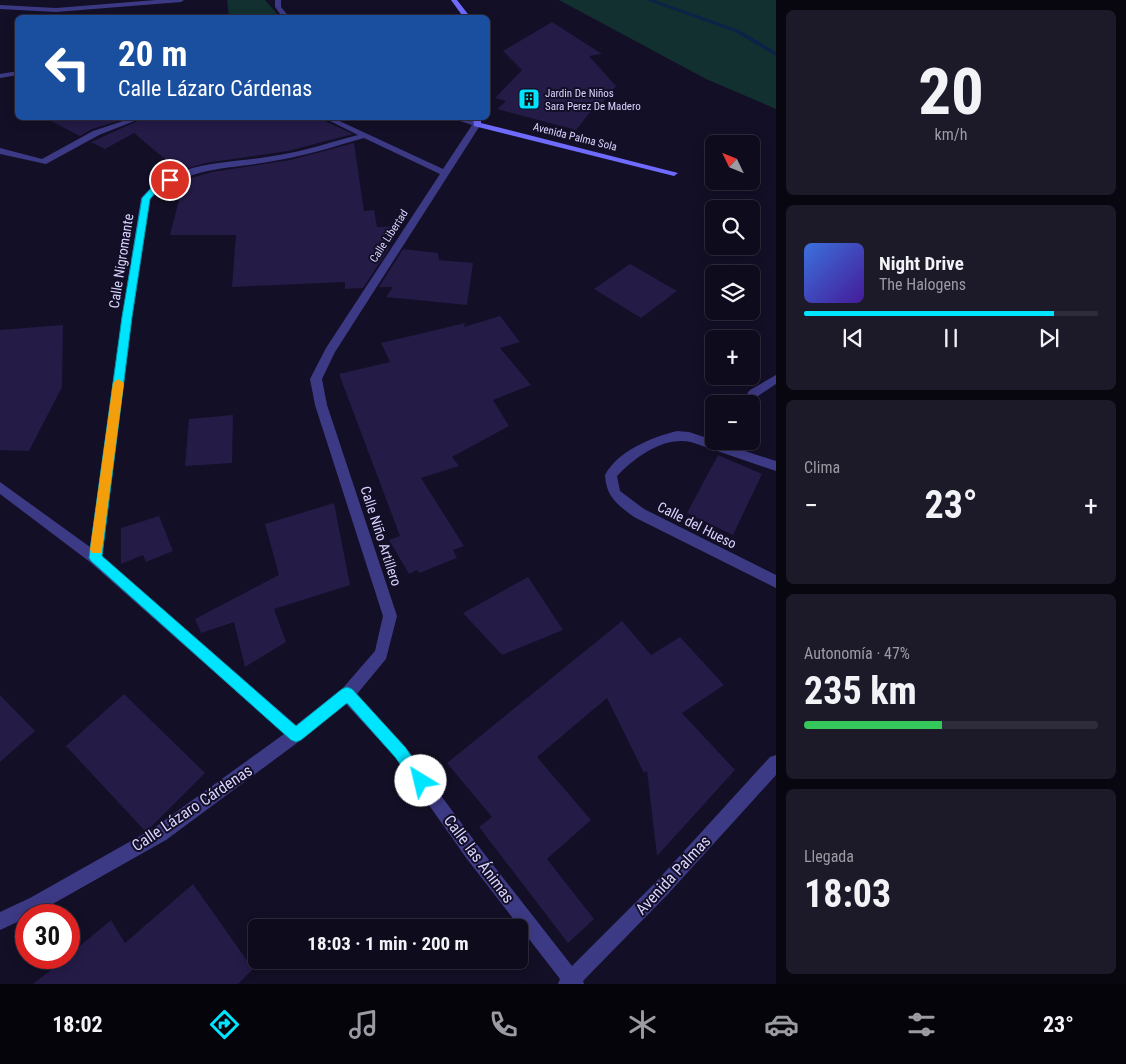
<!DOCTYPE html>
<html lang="es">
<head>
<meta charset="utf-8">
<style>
	:root { --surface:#0e0b1c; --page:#1c1929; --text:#f1f3f6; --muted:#9b9ba3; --line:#2e2b3b; --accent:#00e5ff }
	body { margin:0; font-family:"Roboto Condensed",sans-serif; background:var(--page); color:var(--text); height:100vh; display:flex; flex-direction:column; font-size:19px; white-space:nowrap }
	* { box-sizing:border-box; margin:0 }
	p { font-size:16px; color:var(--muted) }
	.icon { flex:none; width:28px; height:28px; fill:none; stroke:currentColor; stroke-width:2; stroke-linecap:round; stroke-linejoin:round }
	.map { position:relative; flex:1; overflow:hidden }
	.sheet { display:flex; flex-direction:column; gap:10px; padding:10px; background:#08060f; width:350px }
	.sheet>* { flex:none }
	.top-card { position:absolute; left:15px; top:15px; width:475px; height:105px; border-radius:8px; box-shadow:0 2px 12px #0003,0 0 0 1px var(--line); background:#1a4fa0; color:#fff; overflow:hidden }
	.needle { width:32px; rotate:313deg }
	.fabs { position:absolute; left:705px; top:135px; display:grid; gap:10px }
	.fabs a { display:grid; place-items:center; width:55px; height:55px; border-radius:8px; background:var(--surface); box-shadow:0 2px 12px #0003,0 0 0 1px var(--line); font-size:25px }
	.speed { position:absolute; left:15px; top:904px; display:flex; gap:10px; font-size:25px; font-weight:700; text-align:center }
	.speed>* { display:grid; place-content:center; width:65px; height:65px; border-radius:50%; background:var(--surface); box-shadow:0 2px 12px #0003,0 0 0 1px var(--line); line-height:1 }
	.speed .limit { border:8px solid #d22; background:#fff; color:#111 }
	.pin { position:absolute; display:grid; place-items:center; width:42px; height:42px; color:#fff; margin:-21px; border:2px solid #fff; border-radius:50%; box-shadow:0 1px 5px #0007 }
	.me { position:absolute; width:55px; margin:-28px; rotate:324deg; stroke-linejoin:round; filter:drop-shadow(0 0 4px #0008) }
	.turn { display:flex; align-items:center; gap:18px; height:105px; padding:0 20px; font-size:22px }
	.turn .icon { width:65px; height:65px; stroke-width:2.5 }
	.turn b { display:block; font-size:35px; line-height:42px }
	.big { font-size:38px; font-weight:700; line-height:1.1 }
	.sheet .card { flex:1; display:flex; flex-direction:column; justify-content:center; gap:8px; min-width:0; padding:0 18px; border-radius:8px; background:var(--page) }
	.sheet .dial { align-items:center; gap:0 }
	.dial b { font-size:65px; line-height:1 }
	.song { display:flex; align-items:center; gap:15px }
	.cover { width:60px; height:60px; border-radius:8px; background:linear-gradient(135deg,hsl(220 70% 55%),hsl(260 70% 35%)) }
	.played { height:5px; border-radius:2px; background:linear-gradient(90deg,var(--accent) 85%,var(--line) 85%) }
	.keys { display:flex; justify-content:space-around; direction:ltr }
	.heat { display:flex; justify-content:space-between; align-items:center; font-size:28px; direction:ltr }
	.charge { height:8px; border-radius:4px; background:linear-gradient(90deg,#34c759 47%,var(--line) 0) }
	.trip { position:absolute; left:248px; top:919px; width:280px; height:50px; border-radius:8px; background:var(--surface); box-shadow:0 2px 12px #0003,0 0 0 1px var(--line); font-weight:700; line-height:50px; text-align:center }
	.tabs { display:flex; height:80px; justify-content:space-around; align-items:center; background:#06040b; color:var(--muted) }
	.tabs .icon { width:35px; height:35px }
	.tabs .on { color:var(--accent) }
	.tabs b { font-size:22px; color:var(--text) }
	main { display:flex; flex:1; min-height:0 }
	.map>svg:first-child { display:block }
	.green { fill:#12302f }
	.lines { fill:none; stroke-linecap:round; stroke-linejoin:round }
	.stream { fill:#0c2248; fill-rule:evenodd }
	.building { fill:#241b47 }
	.street { fill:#3d3a85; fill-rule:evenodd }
	.secondary { fill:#6f6bff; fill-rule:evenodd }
	.route { fill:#00e5ff; stroke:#0095a6 }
	.slow { fill:#f59e0b }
	.labels { text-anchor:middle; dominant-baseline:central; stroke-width:4; stroke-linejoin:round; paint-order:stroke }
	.far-poi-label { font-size:11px; fill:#d9d4ff; stroke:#130f26; text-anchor:start }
	.far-street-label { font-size:11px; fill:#d9d4ff; stroke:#130f26 }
	.street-label { font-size:14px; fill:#d9d4ff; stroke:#130f26 }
	.near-street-label { font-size:16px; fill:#d9d4ff; stroke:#130f26 }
</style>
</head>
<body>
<main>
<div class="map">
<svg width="776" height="984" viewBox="0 0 776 984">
	<rect width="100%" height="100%" fill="#130f26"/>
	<path class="green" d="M 227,0 L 265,0 L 280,17 L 229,17 Z
		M 559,0 L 776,0 L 776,109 L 706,79 Z"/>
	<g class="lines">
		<path class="stream" d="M 646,0 L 654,0 L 739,30 L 776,52 L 776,56 L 735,32 Z"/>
	</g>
	<path class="building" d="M 552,22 L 602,54 L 589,56 L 616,86 L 599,107 L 595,106 L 576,130 L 497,109 L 506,101 L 495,98 L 522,70 L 503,51 Z
		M 45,118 L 128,118 L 92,129 L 80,136 Z
		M 144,118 L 322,118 L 323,120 L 353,134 L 288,151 L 205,163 L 179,171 L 134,133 L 105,149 L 91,142 Z
		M 354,143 L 364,211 L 374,210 L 377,227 L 401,226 L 386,247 L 390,247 L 363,288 L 345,289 L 345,282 L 232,287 L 236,235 L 170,235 L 184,180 L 212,172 L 290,160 Z
		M 403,249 L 438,253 L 439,260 L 473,263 L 467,305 L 386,297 L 393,287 L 379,287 Z
		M 630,264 L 677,291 L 641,318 L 594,289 Z
		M 500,316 L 520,342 L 500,348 L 531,385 L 493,400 L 509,426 L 452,457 L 459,466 L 421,478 L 464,546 L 453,550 L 457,558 L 419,573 L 417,570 L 409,574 L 389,540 L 400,536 L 339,374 L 390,362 L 381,343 L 465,323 L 464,327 Z
		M 63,325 L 62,387 L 29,451 L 0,450 L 0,330 Z
		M 233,415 L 232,463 L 185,466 L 189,419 Z
		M 718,455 L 762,474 L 733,535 L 687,513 Z
		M 334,503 L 350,585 L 274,609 L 286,642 L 245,667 L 234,622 L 201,633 L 195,619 L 279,575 L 265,524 Z
		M 159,516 L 173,551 L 146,562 L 143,555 L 121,564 L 121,528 Z
		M 528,577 L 563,630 L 502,655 L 463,613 Z
		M 622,621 L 651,655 L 680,637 L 724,685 L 682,713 L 735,770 L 657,856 L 647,771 L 644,773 L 607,698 L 537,757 L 591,820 L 547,859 L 594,919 L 568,943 L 479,827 L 492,817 L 447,763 Z
		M 124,694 L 205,773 L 151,827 L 145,831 L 66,746 Z
		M 0,695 L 35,731 L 0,762 Z
		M 193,884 L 253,969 L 238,984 L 33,984 L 66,958 L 69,958 L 69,955 L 111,920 L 125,943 Z"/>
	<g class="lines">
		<path class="street" d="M 156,0 L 184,0 L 181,2 L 56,12 L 0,9 L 0,5 L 56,8 Z
			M 275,0 L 281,0 L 281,7 L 290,18 L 283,18 L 275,7 Z
			M 18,71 L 18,75 L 0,78 L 0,74 Z
			M 132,118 L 142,118 L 99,135 L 46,164 L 0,154 L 0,148 L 42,159 L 93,131 Z
			M 324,118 L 333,118 L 443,169 L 472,125 L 457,120 L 456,118 L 466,118 L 481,124 L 335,352 L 322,379 L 327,405 L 397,616 L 386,659 L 357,694 L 405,747 L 479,847 L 572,966 L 655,883 L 770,757 L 776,755 L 776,775 L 667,895 L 583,981 L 584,984 L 558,984 L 560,979 L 467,859 L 395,757 L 346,704 L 301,740 L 166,840 L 42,910 L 32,915 L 26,915 L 26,918 L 0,930 L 0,912 L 30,898 L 154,828 L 284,734 L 90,562 L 0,494 L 0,482 L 90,547 L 122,317 L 141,198 C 174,159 233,164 279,155 C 305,151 331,142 358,135 ZM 364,138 L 440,174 L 326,348 L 310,379 L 315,405 L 383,616 L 375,651 L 342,689 L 296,725 L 102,556 L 132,317 L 150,199 C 189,164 232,170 279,160 C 308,155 336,146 364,138 Z
			M 776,375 L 776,384 L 758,396 L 751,404 L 739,404 L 750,390 Z
			M 677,431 L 689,432 L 707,438 L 714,434 L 714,441 L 776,461 L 776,471 L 691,442 C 664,436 635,457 617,476 L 620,491 L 644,509 L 776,575 L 776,588 L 634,517 C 618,505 606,497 605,475 C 618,451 652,437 677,431 Z"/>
		<path class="secondary" d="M 451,0 L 457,0 L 471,18 L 464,18 Z
			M 473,118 L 481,118 L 481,123 L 678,173 L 674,176 L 474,126 Z"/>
	</g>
	<path class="route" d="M 170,178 L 174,180 L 172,182 L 160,187 L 150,199 L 132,317 L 102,556 L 296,726 L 342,689 L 347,687 L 352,689 L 405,747 L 426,776 L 428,781 L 426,786 L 421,788 L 416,786 L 395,757 L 347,703 L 301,740 L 296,742 L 291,740 L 91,561 L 89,558 L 122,317 L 142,198 L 155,184 Z"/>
	<path class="slow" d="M 118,379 L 124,383 L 102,550 L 101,553 L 92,553 L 90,550 L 113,383 Z"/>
	<defs>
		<g id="building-square" transform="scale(1.125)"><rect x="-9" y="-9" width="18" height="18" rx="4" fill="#00e5ff" stroke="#130f26"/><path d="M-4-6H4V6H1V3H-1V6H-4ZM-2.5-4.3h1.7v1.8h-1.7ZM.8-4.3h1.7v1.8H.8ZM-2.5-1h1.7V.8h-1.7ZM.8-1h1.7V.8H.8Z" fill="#111"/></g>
	</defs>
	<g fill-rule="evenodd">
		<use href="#building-square" x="529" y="99"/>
	</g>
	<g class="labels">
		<g class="far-poi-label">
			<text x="545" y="93">Jardin De Niños<tspan x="545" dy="13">Sara Perez De Madero</tspan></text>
		</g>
		<g class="far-street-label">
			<text transform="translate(575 137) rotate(14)">Avenida Palma Sola</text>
			<text transform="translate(389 236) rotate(-57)">Calle Libertad</text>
		</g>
		<g class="street-label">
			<text transform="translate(121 261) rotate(-81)">Calle Nigromante</text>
			<text transform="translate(697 525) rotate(27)">Calle del Hueso</text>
			<text transform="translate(381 536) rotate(72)">Calle Niño Artillero</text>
		</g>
		<g class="near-street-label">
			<text transform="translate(192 808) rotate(-34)">Calle Lázaro Cárdenas</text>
			<text transform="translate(479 859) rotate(53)">Calle las Ánimas</text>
			<text transform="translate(673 875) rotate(-47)">Avenida Palmas</text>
		</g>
	</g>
</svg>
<div class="fabs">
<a><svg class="needle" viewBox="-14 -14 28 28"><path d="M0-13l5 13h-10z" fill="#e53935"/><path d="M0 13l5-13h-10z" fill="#9b9ba3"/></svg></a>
<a><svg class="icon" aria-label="search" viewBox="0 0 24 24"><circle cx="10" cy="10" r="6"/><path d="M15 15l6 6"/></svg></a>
<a><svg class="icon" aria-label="layers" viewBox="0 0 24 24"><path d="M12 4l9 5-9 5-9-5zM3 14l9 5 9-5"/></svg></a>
<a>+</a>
<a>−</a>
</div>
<div class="speed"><div class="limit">30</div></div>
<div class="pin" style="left:170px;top:180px;background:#d93025"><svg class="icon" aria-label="arrive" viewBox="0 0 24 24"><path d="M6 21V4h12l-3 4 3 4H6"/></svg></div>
<svg class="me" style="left:421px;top:781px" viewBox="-20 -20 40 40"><circle r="19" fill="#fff"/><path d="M0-13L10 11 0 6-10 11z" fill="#00e5ff"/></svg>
<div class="trip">18:03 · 1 min · 200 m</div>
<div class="top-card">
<div class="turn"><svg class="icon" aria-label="left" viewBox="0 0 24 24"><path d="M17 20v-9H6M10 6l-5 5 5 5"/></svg><div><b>20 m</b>Calle Lázaro Cárdenas</div></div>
</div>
</div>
<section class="sheet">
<div class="card dial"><b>20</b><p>km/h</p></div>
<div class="card">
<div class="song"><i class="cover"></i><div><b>Night Drive</b><p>The Halogens</p></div></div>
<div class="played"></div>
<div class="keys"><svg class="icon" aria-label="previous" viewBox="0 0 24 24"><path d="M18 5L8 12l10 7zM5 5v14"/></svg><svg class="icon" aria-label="pause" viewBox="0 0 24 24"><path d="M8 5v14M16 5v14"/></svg><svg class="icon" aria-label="next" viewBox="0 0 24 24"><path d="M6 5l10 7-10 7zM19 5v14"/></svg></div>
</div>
<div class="card"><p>Clima</p>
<div class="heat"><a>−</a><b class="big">23°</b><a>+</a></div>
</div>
<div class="card"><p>Autonomía · 47%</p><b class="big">235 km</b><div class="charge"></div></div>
<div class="card"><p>Llegada</p><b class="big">18:03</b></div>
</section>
</main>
<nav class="tabs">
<b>18:02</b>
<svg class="icon on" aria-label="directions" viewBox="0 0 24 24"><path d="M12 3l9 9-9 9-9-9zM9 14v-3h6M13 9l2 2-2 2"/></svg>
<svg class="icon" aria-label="music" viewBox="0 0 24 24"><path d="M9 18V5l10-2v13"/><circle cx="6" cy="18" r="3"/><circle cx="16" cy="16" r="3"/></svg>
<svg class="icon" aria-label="phone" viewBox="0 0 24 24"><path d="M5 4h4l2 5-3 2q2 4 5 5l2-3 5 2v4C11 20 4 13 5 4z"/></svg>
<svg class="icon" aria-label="climate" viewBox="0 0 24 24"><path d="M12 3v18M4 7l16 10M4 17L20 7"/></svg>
<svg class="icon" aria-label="car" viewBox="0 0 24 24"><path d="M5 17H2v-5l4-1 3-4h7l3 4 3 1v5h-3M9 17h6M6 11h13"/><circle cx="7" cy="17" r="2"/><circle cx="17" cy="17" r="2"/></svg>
<svg class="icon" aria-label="filters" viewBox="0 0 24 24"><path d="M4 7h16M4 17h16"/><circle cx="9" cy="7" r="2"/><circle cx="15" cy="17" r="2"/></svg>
<b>23°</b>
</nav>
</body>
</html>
